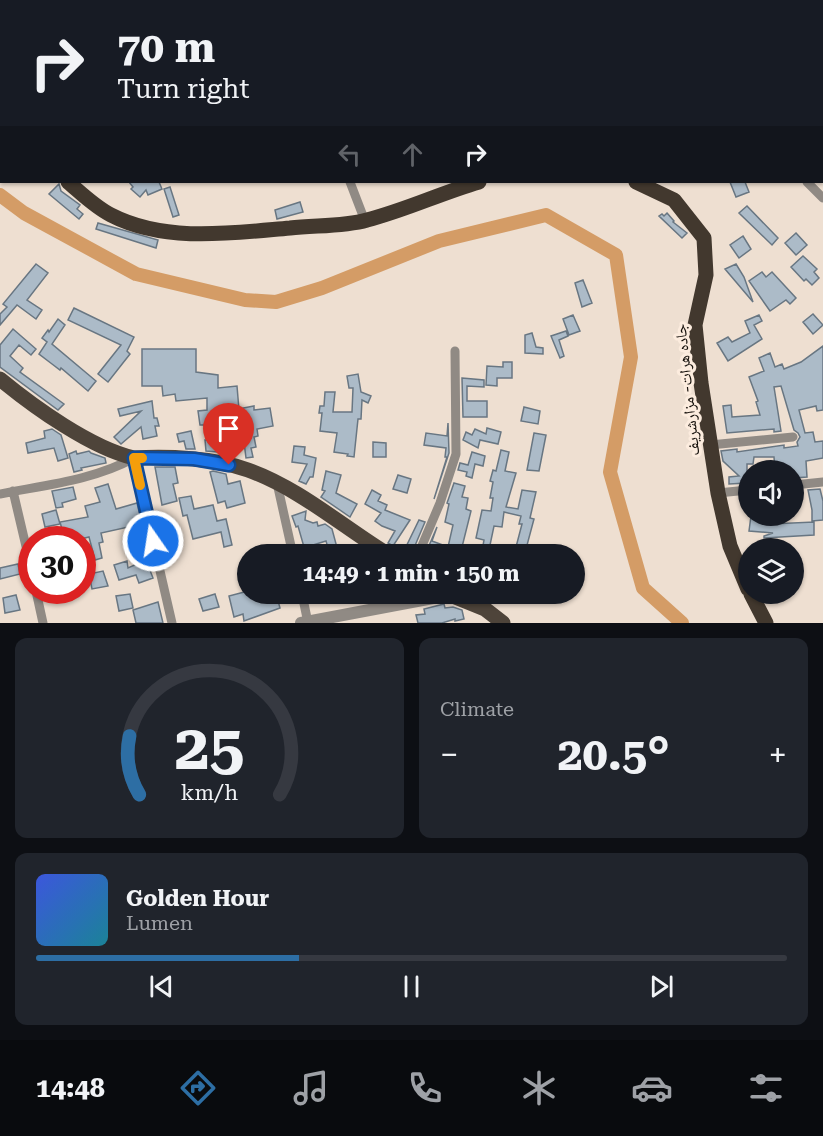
<!DOCTYPE html>
<html lang="en">
<head>
<meta charset="utf-8">
<style>
	:root { --surface:#171b24; --page:#20242c; --text:#f1f3f6; --muted:#9ea1a6; --line:#363941; --accent:#2d6ea4 }
	body { margin:0; font-family:"Roboto Serif","Noto Naskh Arabic",serif; background:var(--page); color:var(--text); height:100vh; display:flex; flex-direction:column; font-size:22px; white-space:nowrap }
	* { box-sizing:border-box; margin:0 }
	p { font-size:20px; color:var(--muted) }
	.icon { flex:none; width:33px; height:33px; fill:none; stroke:currentColor; stroke-width:2; stroke-linecap:round; stroke-linejoin:round }
	.map { position:relative; height:623px; overflow:hidden }
	.sheet { display:flex; flex-direction:column; gap:15px; padding:15px; background:#0d0f14; flex:1 }
	.sheet>* { flex:none }
	.top-card { position:absolute; left:0px; top:0px; width:824px; height:183px; box-shadow:0 2px 4px #0004; background:#171b24; color:var(--text); overflow:hidden }
	.controls { position:absolute; left:738px; top:460px; display:grid; gap:12px }
	.controls a { display:grid; place-items:center; width:66px; height:66px; border-radius:50%; background:var(--surface); box-shadow:0 2px 4px #0004; font-size:30px }
	.speed { position:absolute; left:18px; top:526px; display:flex; gap:12px; font-size:30px; font-weight:700; text-align:center }
	.speed>* { display:grid; place-content:center; width:78px; height:78px; border-radius:50%; background:var(--surface); box-shadow:0 2px 4px #0004; line-height:1 }
	.speed .limit { border:9px solid #d22; background:#fff; color:#111 }
	.pin { position:absolute; display:grid; place-items:center; width:51px; height:51px; color:#fff; margin:-62px -26px; border-radius:50% 50% 50% 0; rotate:-45deg; box-shadow:0 0 6px #0007 }
	.pin .icon { rotate:45deg }
	.me { position:absolute; width:66px; margin:-33px; rotate:347deg; stroke-linejoin:round; filter:drop-shadow(0 0 4px #0008) }
	.turn { display:flex; align-items:center; gap:21px; height:126px; padding:0 18px; font-size:27px }
	.turn .icon { width:78px; height:78px; stroke-width:2.5 }
	.turn b { display:block; font-size:42px; line-height:51px }
	.lanes { display:flex; align-items:center; height:57px; padding:0 18px; background:#0003; justify-content:center; gap:30px; direction:ltr }
	.lanes .off { opacity:.35 }
	.big { font-size:45px; font-weight:700; line-height:1.1 }
	.sheet .card { flex:1; display:flex; flex-direction:column; justify-content:center; gap:9px; min-width:0; padding:0 21px; border-radius:12px; background:var(--page) }
	.sheet .dial { align-items:center; gap:0 }
	.dial svg { height:156px; overflow:visible; fill:none; stroke:var(--line); stroke-width:7; stroke-linecap:round; text-anchor:middle }
	.dial text { fill:var(--text); stroke:none }
	.song { display:flex; align-items:center; gap:18px }
	.cover { width:72px; height:72px; border-radius:9px; background:linear-gradient(135deg,hsl(230 70% 55%),hsl(190 70% 35%)) }
	.played { height:6px; border-radius:3px; background:linear-gradient(90deg,var(--accent) 35%,var(--line) 35%) }
	.keys { display:flex; justify-content:space-around; direction:ltr }
	.heat { display:flex; justify-content:space-between; align-items:center; font-size:33px; direction:ltr }
	.sheet .tiles { flex:1; display:grid; gap:15px; grid-template-columns:1fr 1fr }
	.card:last-child { grid-column:span 2 }
	.trip { position:absolute; left:237px; top:544px; width:348px; height:60px; border-radius:30px; background:var(--surface); box-shadow:0 2px 4px #0004; font-weight:700; line-height:60px; text-align:center }
	.tabs { display:flex; height:96px; justify-content:space-around; align-items:center; background:#090b0e; color:var(--muted) }
	.tabs .icon { width:42px; height:42px }
	.tabs .current { color:var(--accent) }
	.tabs b { font-size:27px; color:var(--text) }
	.map>svg:first-child { display:block }
	.lines { fill:none; stroke-linecap:round; stroke-linejoin:round }
	.river { stroke:#d49c66; stroke-width:14 }
	.building { fill:#acbbc8; stroke:#687682; stroke-width:1.5 }
	.minor { stroke:#908a84; stroke-width:9 }
	.tertiary { stroke:#908a84; stroke-width:12 }
	.primary { stroke:#4e443a; stroke-width:15 }
	.trunk { stroke:#42382e; stroke-width:15 }
	.route-casing { stroke:#114b97; stroke-width:15 }
	.route { stroke:#1a73e8; stroke-width:10 }
	.slow { stroke:#f59e0b; stroke-width:10 }
	.labels { text-anchor:middle; dominant-baseline:central; stroke-width:6; stroke-linejoin:round; paint-order:stroke }
	.street-label { font-size:16px; fill:#15100b; stroke:#fcecde }
</style>
</head>
<body>
<div class="map">
<svg width="823" height="623" viewBox="0 0 823 623">
	<rect width="100%" height="100%" fill="#eedfd1"/>
	<g class="lines">
		<path class="river" d="M 0,195 L 24,213 L 136,274 L 245,300 L 276,302 L 322,288 L 439,241 L 546,215 L 616,255 L 631,357 L 610,472 L 643,588 L 682,623"/>
	</g>
	<path class="building" d="M 129,182 L 159,182 L 162,189 L 148,195 L 146,190 L 140,197 L 131,189 L 133,187 Z
		M 730,182 L 745,182 L 749,192 L 736,197 Z
		M 59,184 L 61,191 L 80,205 L 77,209 L 83,214 L 79,219 L 49,194 Z
		M 170,187 L 179,215 L 173,217 L 164,189 Z
		M 300,202 L 303,212 L 277,219 L 275,210 Z
		M 747,206 L 778,238 L 772,245 L 739,213 Z
		M 667,213 L 674,221 L 673,222 L 687,233 L 682,238 L 659,216 L 662,214 L 664,216 Z
		M 98,223 L 158,240 L 156,248 L 96,229 Z
		M 796,233 L 807,245 L 796,255 L 785,243 Z
		M 743,236 L 751,249 L 739,258 L 730,245 Z
		M 803,256 L 817,269 L 814,272 L 819,278 L 812,285 L 806,279 L 804,281 L 791,267 Z
		M 36,264 L 48,273 L 27,300 L 42,310 L 36,319 L 17,305 L 0,325 L 0,314 L 7,307 L 3,304 Z
		M 736,264 L 744,277 L 753,302 L 725,269 Z
		M 762,272 L 766,277 L 772,272 L 796,298 L 790,304 L 786,300 L 770,311 L 749,281 Z
		M 583,280 L 592,303 L 582,307 L 575,283 Z
		M 74,308 L 134,337 L 127,351 L 130,354 L 108,382 L 98,374 L 121,345 L 68,320 Z
		M 813,314 L 823,325 L 813,334 L 803,322 Z
		M 573,315 L 580,331 L 569,335 L 563,319 Z
		M 759,315 L 762,321 L 754,325 L 762,339 L 728,361 L 717,343 L 728,337 L 732,342 L 750,333 L 745,321 Z
		M 58,319 L 65,325 L 52,344 L 96,381 L 88,391 L 61,368 L 60,370 L 52,364 L 39,354 L 47,342 L 42,338 L 48,330 L 49,332 Z
		M 13,329 L 36,349 L 31,355 L 19,345 L 10,356 L 23,368 L 20,372 L 64,404 L 58,410 L 0,367 L 0,345 Z
		M 566,331 L 568,336 L 559,340 L 564,356 L 560,358 L 551,336 Z
		M 532,333 L 536,347 L 543,348 L 543,354 L 525,353 L 525,335 Z
		M 823,346 L 823,410 L 817,411 L 816,406 L 799,410 L 805,433 L 813,432 L 815,442 L 823,441 L 823,458 L 806,461 L 807,477 L 794,478 L 794,471 L 775,471 L 774,457 L 754,457 L 753,464 L 747,464 L 747,483 L 729,484 L 729,477 L 739,476 L 723,461 L 721,451 L 737,449 L 737,452 L 784,445 L 784,448 L 798,446 L 797,442 L 800,437 L 798,433 L 794,430 L 781,386 L 774,387 L 781,431 L 774,432 L 774,429 L 727,433 L 723,406 L 731,405 L 732,417 L 760,415 L 756,402 L 758,401 L 749,377 L 764,371 L 759,358 L 770,353 L 775,367 L 782,364 L 784,369 L 801,362 Z
		M 142,349 L 196,349 L 196,372 L 218,375 L 218,388 L 237,386 L 239,410 L 219,411 L 219,415 L 217,415 L 221,436 L 230,436 L 230,453 L 206,451 L 205,440 L 207,440 L 204,425 L 200,425 L 198,411 L 207,410 L 207,398 L 176,401 L 175,394 L 163,396 L 162,386 L 142,386 Z
		M 503,362 L 512,362 L 512,378 L 497,378 L 497,386 L 486,385 L 487,366 L 503,367 Z
		M 358,374 L 361,392 L 371,396 L 368,403 L 362,400 L 361,419 L 358,419 L 354,457 L 347,456 L 348,454 L 334,452 L 337,433 L 320,431 L 322,413 L 319,413 L 320,406 L 324,406 L 325,392 L 335,392 L 333,412 L 352,412 L 353,388 L 349,388 L 347,376 Z
		M 462,378 L 484,380 L 484,387 L 467,386 L 467,401 L 487,401 L 487,417 L 463,417 Z
		M 152,401 L 154,418 L 157,418 L 159,426 L 155,426 L 157,436 L 143,439 L 141,427 L 121,444 L 114,437 L 141,411 L 120,416 L 118,409 Z
		M 254,406 L 254,410 L 270,408 L 273,426 L 257,429 L 258,436 L 254,437 L 256,447 L 251,448 L 253,457 L 246,458 L 244,442 L 248,442 L 243,408 Z
		M 524,407 L 540,411 L 538,424 L 521,421 Z
		M 448,423 L 449,453 L 434,499 L 447,457 L 445,457 L 446,448 L 424,445 L 426,433 L 447,436 Z
		M 487,428 L 501,432 L 498,444 L 480,440 L 478,448 L 463,440 L 466,432 L 472,435 L 475,429 L 486,434 Z
		M 52,429 L 61,435 L 68,458 L 58,461 L 54,448 L 28,453 L 26,443 L 45,438 L 44,431 Z
		M 191,431 L 195,449 L 186,449 L 184,441 L 179,442 L 177,434 Z
		M 534,433 L 546,435 L 539,471 L 527,470 Z
		M 373,442 L 386,443 L 386,457 L 373,457 Z
		M 294,446 L 305,447 L 304,455 L 316,458 L 313,477 L 310,477 L 306,484 L 299,481 L 307,464 L 292,462 Z
		M 501,450 L 509,452 L 505,471 L 516,473 L 506,507 L 518,509 L 522,490 L 536,492 L 530,518 L 534,519 L 526,549 L 516,547 L 522,524 L 519,524 L 521,516 L 504,512 L 502,527 L 494,526 L 490,545 L 496,547 L 494,554 L 482,551 L 484,540 L 476,538 L 482,510 L 491,511 L 493,498 L 490,498 L 493,482 L 490,481 L 493,470 L 496,471 Z
		M 76,451 L 77,454 L 89,451 L 91,453 L 105,458 L 106,463 L 81,468 L 82,470 L 74,472 L 69,454 Z
		M 472,452 L 485,456 L 483,466 L 475,464 L 472,478 L 466,476 L 467,472 L 458,470 L 460,463 L 468,465 Z
		M 155,467 L 175,467 L 178,483 L 173,484 L 177,501 L 162,505 Z
		M 213,471 L 226,474 L 228,484 L 240,481 L 245,503 L 227,508 L 225,501 L 218,503 L 210,472 Z
		M 326,471 L 341,475 L 336,493 L 357,504 L 350,517 L 321,497 L 325,491 L 322,490 Z
		M 398,475 L 411,479 L 407,493 L 393,489 Z
		M 454,483 L 465,486 L 462,497 L 468,498 L 466,509 L 471,511 L 460,555 L 454,553 L 453,555 L 425,555 L 437,527 L 432,541 L 448,547 L 453,525 L 445,522 L 449,504 L 447,503 Z
		M 108,484 L 116,509 L 137,503 L 142,524 L 101,533 L 103,542 L 99,543 L 102,558 L 95,560 L 89,537 L 77,540 L 65,540 L 60,522 L 88,517 L 85,506 L 100,502 L 95,488 Z
		M 73,487 L 76,499 L 62,503 L 63,507 L 56,508 L 52,491 Z
		M 820,489 L 823,501 L 823,520 L 812,521 L 812,510 L 808,490 Z
		M 372,490 L 381,495 L 378,501 L 387,505 L 385,510 L 410,520 L 393,546 L 388,543 L 395,531 L 382,526 L 375,521 L 381,513 L 365,504 Z
		M 191,496 L 194,509 L 213,505 L 217,521 L 226,519 L 232,545 L 224,547 L 221,532 L 193,539 L 187,515 L 183,516 L 179,498 Z
		M 56,510 L 60,524 L 45,527 L 42,514 Z
		M 306,511 L 305,520 L 313,523 L 317,522 L 318,526 L 325,524 L 332,529 L 339,555 L 330,555 L 326,541 L 313,545 L 315,551 L 306,554 L 298,526 L 296,527 L 292,516 Z
		M 751,516 L 773,516 L 771,524 L 814,522 L 814,535 L 764,538 L 764,536 L 773,533 L 749,531 Z
		M 419,520 L 425,522 L 411,555 L 402,555 Z
		M 146,560 L 153,578 L 139,583 L 136,575 L 119,580 L 114,565 L 127,561 L 128,568 Z
		M 18,564 L 20,574 L 0,579 L 0,568 Z
		M 103,571 L 108,586 L 92,589 L 89,574 Z
		M 248,591 L 248,594 L 272,594 L 273,598 L 277,597 L 280,608 L 244,621 L 243,614 L 234,617 L 229,596 Z
		M 130,594 L 133,608 L 119,611 L 116,596 Z
		M 215,594 L 219,607 L 203,611 L 199,599 Z
		M 16,595 L 20,610 L 5,613 L 3,598 Z
		M 158,602 L 163,623 L 136,623 L 133,610 Z
		M 444,604 L 445,608 L 453,607 L 462,610 L 464,619 L 455,621 L 455,619 L 442,623 L 418,623 L 416,615 L 425,614 L 424,609 Z"/>
	<g class="lines">
		<path class="minor" d="M 111,0 L 112,2
			M 272,2 L 273,0
			M 765,2 L 766,0
			M 822,74 L 823,73
			M 822,102 L 823,103
			M 350,182 L 365,221
			M 807,182 L 823,198
			M 710,445 L 793,437
			M 277,483 L 293,555
			M 794,485 L 823,482
			M 13,491 L 32,572
			M 718,493 L 748,490
			M 0,494 C 45,485 94,480 134,458 L 172,623
			M 418,555 L 440,503 L 456,454 L 455,351
			M 36,591 L 43,623
			M 302,594 L 308,623"/>
		<path class="tertiary" d="M 301,623 L 449,595"/>
		<path class="primary" d="M 0,379 C 34,407 91,448 134,458 C 169,456 215,458 248,470 C 299,488 343,527 389,555
			M 448,594 L 485,609 L 503,623"/>
		<path class="trunk" d="M 0,118 L 2,120
			M 68,182 C 81,193 95,207 111,215 C 165,243 233,233 290,228 C 315,225 343,227 367,220 C 406,210 441,193 479,182
			M 636,182 L 674,200 L 704,238 L 706,275 L 695,325 L 701,383 L 718,493 L 730,546 L 748,589
			M 751,594 L 766,623"/>
	</g>
	<g class="lines">
		<g class="route-casing">
			<path id="route" d="M 153,541 L 134,458 L 194,459 L 229,465"/>
		</g>
		<use href="#route" class="route"/>
		<path class="slow" d="M 140,485 L 134,458 L 142,458"/>
	</g>
	<g class="labels">
		<g class="street-label">
			<text transform="translate(687 390) rotate(-96)">جاده هرات- مزارشریف</text>
		</g>
	</g>
</svg>
<div class="controls">
<a><svg class="icon" aria-label="sound" viewBox="0 0 24 24"><path d="M4 9h4l5-4v14l-5-4H4zM17 9q2 3 0 6"/></svg></a>
<a><svg class="icon" aria-label="layers" viewBox="0 0 24 24"><path d="M12 4l9 5-9 5-9-5zM3 14l9 5 9-5"/></svg></a>
</div>
<div class="speed"><div class="limit">30</div></div>
<div class="pin" style="left:229px;top:465px;background:#d93025"><svg class="icon" aria-label="arrive" viewBox="0 0 24 24"><path d="M6 21V4h12l-3 4 3 4H6"/></svg></div>
<svg class="me" style="left:153px;top:541px" viewBox="-20 -20 40 40"><circle r="17" fill="#1a73e8" stroke="#fff" stroke-width="3"/><path d="M0-11L8 9 0 5-8 9z" fill="#fff"/></svg>
<div class="trip">14:49 · 1 min · 150 m</div>
<div class="top-card">
<div class="turn"><svg class="icon" aria-label="right" viewBox="0 0 24 24"><path d="M7 20v-9h11M14 6l5 5-5 5"/></svg><div><b>70 m</b>Turn right</div></div>
<div class="lanes"><svg class="icon off" aria-label="left" viewBox="0 0 24 24"><path d="M17 20v-9H6M10 6l-5 5 5 5"/></svg><svg class="icon off" aria-label="ahead" viewBox="0 0 24 24"><path d="M12 20V5M6 11l6-6 6 6"/></svg><svg class="icon" aria-label="right" viewBox="0 0 24 24"><path d="M7 20v-9h11M14 6l5 5-5 5"/></svg></div>
</div>
</div>
<section class="sheet">
<div class="tiles">
<div class="card dial"><svg viewBox="0 0 100 80">
<path d="M14 69A42 42 0 1 1 86 69"/>
<path d="M14 69A42 42 0 0 1 9 39" stroke="#2d6ea4"/>
<text x="50" y="56" font-size="32" font-weight="700">25</text>
<text x="50" y="72" font-size="11">km/h</text>
</svg></div>
<div class="card"><p>Climate</p>
<div class="heat"><a>−</a><b class="big">20.5°</b><a>+</a></div>
</div>
<div class="card">
<div class="song"><i class="cover"></i><div><b>Golden Hour</b><p>Lumen</p></div></div>
<div class="played"></div>
<div class="keys"><svg class="icon" aria-label="previous" viewBox="0 0 24 24"><path d="M18 5L8 12l10 7zM5 5v14"/></svg><svg class="icon" aria-label="pause" viewBox="0 0 24 24"><path d="M8 5v14M16 5v14"/></svg><svg class="icon" aria-label="next" viewBox="0 0 24 24"><path d="M6 5l10 7-10 7zM19 5v14"/></svg></div>
</div>
</div>
</section>
<nav class="tabs">
<b>14:48</b>
<svg class="icon current" aria-label="directions" viewBox="0 0 24 24"><path d="M12 3l9 9-9 9-9-9zM9 14v-3h6M13 9l2 2-2 2"/></svg>
<svg class="icon" aria-label="music" viewBox="0 0 24 24"><path d="M9 18V5l10-2v13"/><circle cx="6" cy="18" r="3"/><circle cx="16" cy="16" r="3"/></svg>
<svg class="icon" aria-label="phone" viewBox="0 0 24 24"><path d="M5 4h4l2 5-3 2q2 4 5 5l2-3 5 2v4C11 20 4 13 5 4z"/></svg>
<svg class="icon" aria-label="climate" viewBox="0 0 24 24"><path d="M12 3v18M4 7l16 10M4 17L20 7"/></svg>
<svg class="icon" aria-label="car" viewBox="0 0 24 24"><path d="M5 17H2v-5l4-1 3-4h7l3 4 3 1v5h-3M9 17h6M6 11h13"/><circle cx="7" cy="17" r="2"/><circle cx="17" cy="17" r="2"/></svg>
<svg class="icon" aria-label="filters" viewBox="0 0 24 24"><path d="M4 7h16M4 17h16"/><circle cx="9" cy="7" r="2"/><circle cx="15" cy="17" r="2"/></svg>
</nav>
</body>
</html>
